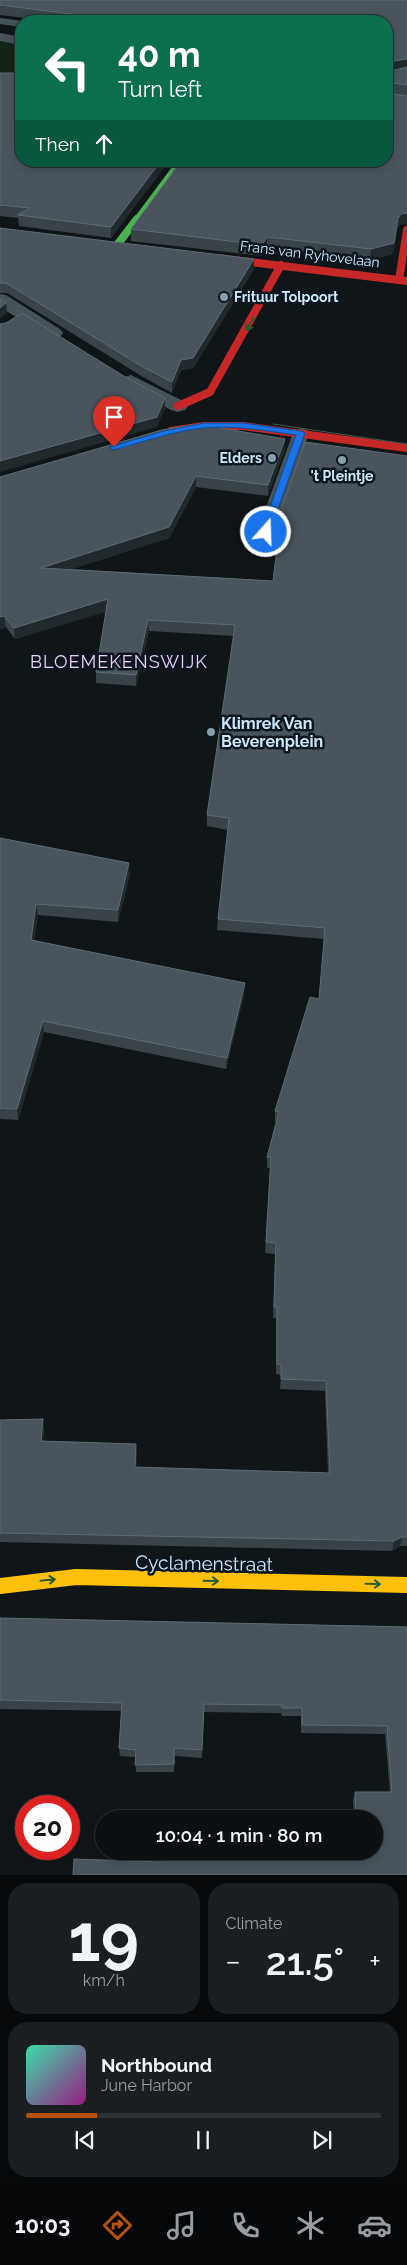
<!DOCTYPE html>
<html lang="en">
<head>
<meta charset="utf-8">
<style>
	:root { --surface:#0c1012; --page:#1a1e20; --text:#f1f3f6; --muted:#9a9d9f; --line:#2c3032; --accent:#b45309 }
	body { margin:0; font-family:Raleway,sans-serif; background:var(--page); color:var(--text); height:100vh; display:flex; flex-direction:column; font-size:19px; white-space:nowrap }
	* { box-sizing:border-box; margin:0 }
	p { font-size:16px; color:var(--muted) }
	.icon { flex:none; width:28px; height:28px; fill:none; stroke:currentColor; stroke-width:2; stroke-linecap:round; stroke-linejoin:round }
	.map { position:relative; height:1875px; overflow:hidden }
	.drawer { display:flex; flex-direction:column; gap:8px; padding:8px; background:#07090a; flex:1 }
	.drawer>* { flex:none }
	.guide { position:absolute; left:15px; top:15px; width:378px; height:152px; border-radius:20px; box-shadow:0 2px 8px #0003,0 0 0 1px var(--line); background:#0b6e4f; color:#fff; overflow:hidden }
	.speed { position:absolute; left:15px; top:1795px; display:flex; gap:10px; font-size:25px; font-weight:700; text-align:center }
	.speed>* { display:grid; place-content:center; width:65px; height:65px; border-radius:50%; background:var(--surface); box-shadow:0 2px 8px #0003,0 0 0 1px var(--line); line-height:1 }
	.speed .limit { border:8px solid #d22; background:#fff; color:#111 }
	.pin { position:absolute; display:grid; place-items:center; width:42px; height:42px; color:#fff; margin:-51px -21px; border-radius:50% 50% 50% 0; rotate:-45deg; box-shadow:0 0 5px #0007 }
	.pin .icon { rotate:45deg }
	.me { position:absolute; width:55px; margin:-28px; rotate:20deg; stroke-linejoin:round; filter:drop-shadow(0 0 4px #0008) }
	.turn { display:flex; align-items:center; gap:18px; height:105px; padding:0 20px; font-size:22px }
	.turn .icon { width:65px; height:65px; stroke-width:2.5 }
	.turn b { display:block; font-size:35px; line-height:42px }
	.then { display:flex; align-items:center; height:48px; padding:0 20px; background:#0003; gap:10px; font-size:19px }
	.big { font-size:38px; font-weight:600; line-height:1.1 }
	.drawer .card { flex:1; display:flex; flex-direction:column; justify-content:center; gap:8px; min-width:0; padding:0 18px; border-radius:20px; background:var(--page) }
	.drawer .dial { align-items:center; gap:0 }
	.dial b { font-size:65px; line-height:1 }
	.song { display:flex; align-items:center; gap:15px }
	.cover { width:60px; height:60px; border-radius:8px; background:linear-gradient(135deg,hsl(160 70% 55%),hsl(310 70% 35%)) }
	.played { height:5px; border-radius:2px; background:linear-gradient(90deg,var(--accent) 20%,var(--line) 20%) }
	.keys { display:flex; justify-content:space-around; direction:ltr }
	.heat { display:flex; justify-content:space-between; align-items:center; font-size:28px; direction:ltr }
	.drawer .tiles { flex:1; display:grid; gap:8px; grid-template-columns:1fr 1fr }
	.card:last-child { grid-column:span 2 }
	.trip { position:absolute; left:95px; top:1810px; width:288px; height:50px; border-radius:25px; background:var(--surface); box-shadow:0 2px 8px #0003,0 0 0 1px var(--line); font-weight:600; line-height:50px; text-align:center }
	.tab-bar { display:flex; height:80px; justify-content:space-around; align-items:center; background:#050607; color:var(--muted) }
	.tab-bar .icon { width:35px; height:35px }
	.tab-bar .on { color:var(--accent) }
	.tab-bar b { font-size:22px; color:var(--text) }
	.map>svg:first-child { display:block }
	.green { fill:#112416 }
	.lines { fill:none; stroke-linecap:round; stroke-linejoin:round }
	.lane { fill:#465359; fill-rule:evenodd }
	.street { fill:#465359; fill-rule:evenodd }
	.fast-far1 { stroke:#4caf50; stroke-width:5.5 }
	.fast { stroke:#4caf50; stroke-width:8 }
	.slow { stroke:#ffc107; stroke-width:16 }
	.jam { stroke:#c62828; stroke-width:8 }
	.tram { stroke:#3d5b50; stroke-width:1 }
	.wall { fill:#394348 }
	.shaded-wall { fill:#22292d }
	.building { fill:#49545c; stroke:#5d6c75 }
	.oneway { stroke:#295b33 }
	.route { fill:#1a73e8; stroke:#114b97 }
	.poi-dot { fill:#8a9fac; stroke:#0d161c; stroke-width:2 }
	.labels { text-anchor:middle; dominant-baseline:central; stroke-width:5; stroke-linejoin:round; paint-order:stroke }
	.far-street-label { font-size:14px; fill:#cce9fb; stroke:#0d161c }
	.far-poi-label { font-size:14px; font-weight:bold; fill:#cce9fb; stroke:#0d161c; text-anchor:start }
	.poi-label { font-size:16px; font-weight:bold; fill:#cce9fb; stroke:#0d161c; text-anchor:start }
	.neighbourhood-label { font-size:18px; letter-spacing:1px; fill:#ebcefb; stroke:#0d161c }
	.near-street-label { font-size:19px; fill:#cce9fb; stroke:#0d161c }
</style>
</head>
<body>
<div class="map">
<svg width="407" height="1875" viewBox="0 0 407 1875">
	<rect width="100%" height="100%" fill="#101518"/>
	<path class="green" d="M 0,40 L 21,45 L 21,75 L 0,75 Z"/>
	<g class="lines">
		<path class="lane" d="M 0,18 L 23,21 L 21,21 L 21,27 L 0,24 Z
			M 301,428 L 307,430 L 309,433 L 275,532 L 272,536 L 260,536 L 257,532 L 293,433 L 295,430 Z"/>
		<path class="street" d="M 0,33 L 21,37 L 21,45 L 0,41 Z
			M 0,294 L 6,295 L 60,329 L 63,333 L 60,337 L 48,337 L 0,307 Z
			M 131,375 L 185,402 L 188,406 L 185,410 L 178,412 L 171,410 L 124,385 L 122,381 L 124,377 Z"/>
		<path class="fast-far1" d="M 136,220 L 180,161"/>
		<path class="fast" d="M 117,245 L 137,219"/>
		<path class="slow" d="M 0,1586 L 76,1577 L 407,1585"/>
		<path class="jam" d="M 217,258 L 407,281
			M 399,280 L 407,230
			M 178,406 L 210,392 L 281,265
			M 171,431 L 204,426 L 243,426 L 407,448"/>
		<path class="tram" d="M 273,424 L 407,444"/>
	</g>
	<path class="wall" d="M 0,0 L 407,0 L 407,96 L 386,93 L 386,21 L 50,21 L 0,15 Z
		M 0,73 L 21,161 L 169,161 L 111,238 L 19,226 L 18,218 L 0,216 Z
		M 400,225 L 397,229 L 393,254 L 370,260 L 267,248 L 262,256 L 131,241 L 131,229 Z
		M 0,228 L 254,259 L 254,269 L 193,368 L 181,370 L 172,393 L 143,377 L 7,293 L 0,293 Z
		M 285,449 L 268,496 L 196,487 L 169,538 L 71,569 L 273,581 L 407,456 L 407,1546 L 400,1546 L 392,1551 L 0,1542 L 0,1420 L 44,1429 L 43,1441 L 137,1454 L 136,1467 L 328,1473 L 325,1391 L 280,1389 L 281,1375 L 276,1374 L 276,1318 L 273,1318 L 275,1254 L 265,1253 L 270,1168 L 267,1168 L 267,1157 L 277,1122 L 275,1122 L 275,1111 L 319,999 L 324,939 L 217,930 L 218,919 L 228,830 L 207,826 L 207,815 L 234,636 L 149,631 L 136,686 L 96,683 L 96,672 L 106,611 L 15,639 L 6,627 L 0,629 L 0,477 Z
		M 0,838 L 130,874 L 118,922 L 38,915 L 34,940 L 244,995 L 226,1069 L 44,1032 L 18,1120 L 0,1119 Z
		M 0,1618 L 407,1627 L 407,1875 L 162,1862 L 374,1851 L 374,1819 L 354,1819 L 353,1800 L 355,1792 L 390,1792 L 385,1734 L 301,1733 L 301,1716 L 282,1716 L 281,1713 L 204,1712 L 202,1758 L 175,1756 L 174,1772 L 136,1772 L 135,1757 L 120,1756 L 119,1748 L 121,1711 L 0,1709 Z"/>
	<path class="shaded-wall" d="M 407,59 L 407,69 L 386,72 L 386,62 Z
		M 161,161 L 169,161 L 111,238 L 111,227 Z
		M 407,213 L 407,224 L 400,225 L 397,229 L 393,254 L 370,260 L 371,249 L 401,214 Z
		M 267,237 L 267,248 L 262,256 L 262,245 Z
		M 254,259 L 254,269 L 193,368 L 181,370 L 172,393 L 172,382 L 181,360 Z
		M 6,303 L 7,313 L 0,318 L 0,308 Z
		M 165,398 L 165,409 L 157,427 L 0,472 L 0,461 Z
		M 285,439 L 285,449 L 268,496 L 268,485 Z
		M 196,476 L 196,487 L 169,538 L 42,579 L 41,568 Z
		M 108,599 L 109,611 L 15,639 L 14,628 Z
		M 4,616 L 6,627 L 0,629 L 0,617 Z
		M 148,620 L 149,631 L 136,686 L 136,675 Z
		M 129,863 L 130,874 L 118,922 L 118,910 Z
		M 36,904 L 38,915 L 32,951 L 31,940 Z
		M 245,983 L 244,995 L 226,1069 L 227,1058 Z
		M 43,1021 L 44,1032 L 18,1120 L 17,1109 Z
		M 43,1419 L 44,1429 L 42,1451 L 41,1441 Z
		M 136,1444 L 137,1454 L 135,1477 L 135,1467 Z
		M 402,1537 L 400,1546 L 392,1551 L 394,1541 Z"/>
	<path class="building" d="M 0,0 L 407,0 L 407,59 L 386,62 L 386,21 L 126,21 L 0,5 Z
		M 407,67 L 407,85 L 386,82 L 386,71 L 387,72 Z
		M 0,73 L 21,73 L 21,161 L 161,161 L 111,227 L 18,215 L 30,208 L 0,205 Z
		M 386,93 L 407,96 L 407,213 L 401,214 L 398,218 L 394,243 L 371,249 L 267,237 L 262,245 L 131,229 L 181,161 L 386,161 Z
		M 0,228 L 254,259 L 193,358 L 181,360 L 172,382 L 143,367 L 6,283 L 0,283 Z
		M 0,299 L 6,303 L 0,308 Z
		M 22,313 L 127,378 L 165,398 L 157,417 L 0,461 L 0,324 L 6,323 Z
		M 198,424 L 285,439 L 268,485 L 196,476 L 169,527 L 41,568 L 273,581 L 282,507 L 305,442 L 407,456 L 407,1537 L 402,1537 L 394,1541 L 0,1533 L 0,1420 L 43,1419 L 41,1441 L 136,1444 L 135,1467 L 330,1473 L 326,1381 L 281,1379 L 281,1365 L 277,1364 L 277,1307 L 274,1307 L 276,1243 L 266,1242 L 271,1157 L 267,1157 L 279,1112 L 275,1111 L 310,997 L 319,999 L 325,928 L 218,919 L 229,818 L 207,815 L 235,625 L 148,620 L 136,675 L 96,672 L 108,599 L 14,628 L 4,616 L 0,617 L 0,477 L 162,430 Z
		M 0,838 L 129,863 L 118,910 L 36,904 L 31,940 L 245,983 L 227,1058 L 43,1021 L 17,1109 L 0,1108 Z
		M 0,1618 L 407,1627 L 407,1875 L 73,1875 L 74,1859 L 162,1862 L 162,1851 L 374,1851 L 374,1819 L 356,1819 L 355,1792 L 392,1792 L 387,1726 L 302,1725 L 302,1708 L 282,1708 L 282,1705 L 204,1704 L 202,1750 L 174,1748 L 174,1764 L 135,1765 L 136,1750 L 119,1748 L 122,1703 L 0,1700 Z
		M 284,1816 L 284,1819 L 247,1819 L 247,1817 Z"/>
	<defs><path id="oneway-shaft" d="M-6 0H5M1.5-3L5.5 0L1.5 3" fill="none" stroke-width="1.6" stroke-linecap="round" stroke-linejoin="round" transform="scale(1.25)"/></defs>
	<g class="oneway">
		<use href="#oneway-shaft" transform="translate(250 324) rotate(119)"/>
		<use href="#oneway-shaft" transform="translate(48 1580) rotate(-6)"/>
		<use href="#oneway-shaft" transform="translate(211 1581) rotate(1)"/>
		<use href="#oneway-shaft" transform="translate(373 1584) rotate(1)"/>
	</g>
	<path class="route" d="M 204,423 L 243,423 L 301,431 L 305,433 L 269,534 L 261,532 L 296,435 C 266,431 235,425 204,428 C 173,431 143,442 114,450 L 109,447 L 164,431 Z"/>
	<g class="poi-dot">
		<circle cx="224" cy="297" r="5"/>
		<circle cx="272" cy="458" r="5"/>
		<circle cx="342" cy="460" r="5"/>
		<circle cx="211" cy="732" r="5"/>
	</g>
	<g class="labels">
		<g class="far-street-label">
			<text transform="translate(310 254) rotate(7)">Frans van Ryhovelaan</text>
		</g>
		<g class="far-poi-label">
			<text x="234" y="297">Frituur Tolpoort</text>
			<text x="262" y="458" text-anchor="end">Elders</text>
			<text x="342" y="476" text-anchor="middle">'t Pleintje</text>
		</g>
		<g class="poi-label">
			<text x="221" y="723">Klimrek Van<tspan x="221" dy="18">Beverenplein</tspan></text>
		</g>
		<g class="neighbourhood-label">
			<text x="119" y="661">BLOEMEKENSWIJK</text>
		</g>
		<g class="near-street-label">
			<text transform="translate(204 1563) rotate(1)">Cyclamenstraat</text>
		</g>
	</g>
</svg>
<div class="speed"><div class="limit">20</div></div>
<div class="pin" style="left:114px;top:447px;background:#d93025"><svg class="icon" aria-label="arrive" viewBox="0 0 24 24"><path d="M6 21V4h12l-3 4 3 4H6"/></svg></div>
<svg class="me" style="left:266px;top:532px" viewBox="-20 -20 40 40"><circle r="17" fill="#1a73e8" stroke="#fff" stroke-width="3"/><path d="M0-11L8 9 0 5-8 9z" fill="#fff"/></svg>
<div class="trip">10:04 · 1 min · 80 m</div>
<div class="guide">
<div class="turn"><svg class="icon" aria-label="left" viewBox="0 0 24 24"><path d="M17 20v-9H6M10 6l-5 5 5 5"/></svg><div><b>40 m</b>Turn left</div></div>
<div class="then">Then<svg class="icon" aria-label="ahead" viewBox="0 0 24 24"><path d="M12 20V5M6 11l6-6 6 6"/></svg></div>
</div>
</div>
<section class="drawer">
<div class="tiles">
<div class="card dial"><b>19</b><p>km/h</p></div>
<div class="card"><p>Climate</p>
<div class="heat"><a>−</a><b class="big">21.5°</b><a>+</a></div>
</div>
<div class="card">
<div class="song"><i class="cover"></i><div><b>Northbound</b><p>June Harbor</p></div></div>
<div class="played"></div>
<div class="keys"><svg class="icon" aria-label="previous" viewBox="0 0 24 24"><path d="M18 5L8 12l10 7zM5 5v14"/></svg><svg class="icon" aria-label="pause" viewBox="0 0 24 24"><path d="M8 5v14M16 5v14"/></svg><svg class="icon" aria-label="next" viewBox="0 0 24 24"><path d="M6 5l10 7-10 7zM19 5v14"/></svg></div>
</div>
</div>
</section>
<nav class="tab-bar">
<b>10:03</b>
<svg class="icon on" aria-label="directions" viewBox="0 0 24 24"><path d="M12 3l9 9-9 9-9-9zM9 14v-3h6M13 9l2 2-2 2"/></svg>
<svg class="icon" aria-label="music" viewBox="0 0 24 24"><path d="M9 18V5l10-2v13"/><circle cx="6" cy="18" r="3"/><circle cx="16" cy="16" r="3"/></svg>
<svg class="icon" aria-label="phone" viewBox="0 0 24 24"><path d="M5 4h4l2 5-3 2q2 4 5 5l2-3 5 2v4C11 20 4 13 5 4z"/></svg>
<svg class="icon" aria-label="climate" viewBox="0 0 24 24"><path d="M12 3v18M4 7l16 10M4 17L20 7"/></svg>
<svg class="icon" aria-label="car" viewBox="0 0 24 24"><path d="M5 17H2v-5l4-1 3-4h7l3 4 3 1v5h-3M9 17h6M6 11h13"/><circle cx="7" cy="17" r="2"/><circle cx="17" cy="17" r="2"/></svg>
</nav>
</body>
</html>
